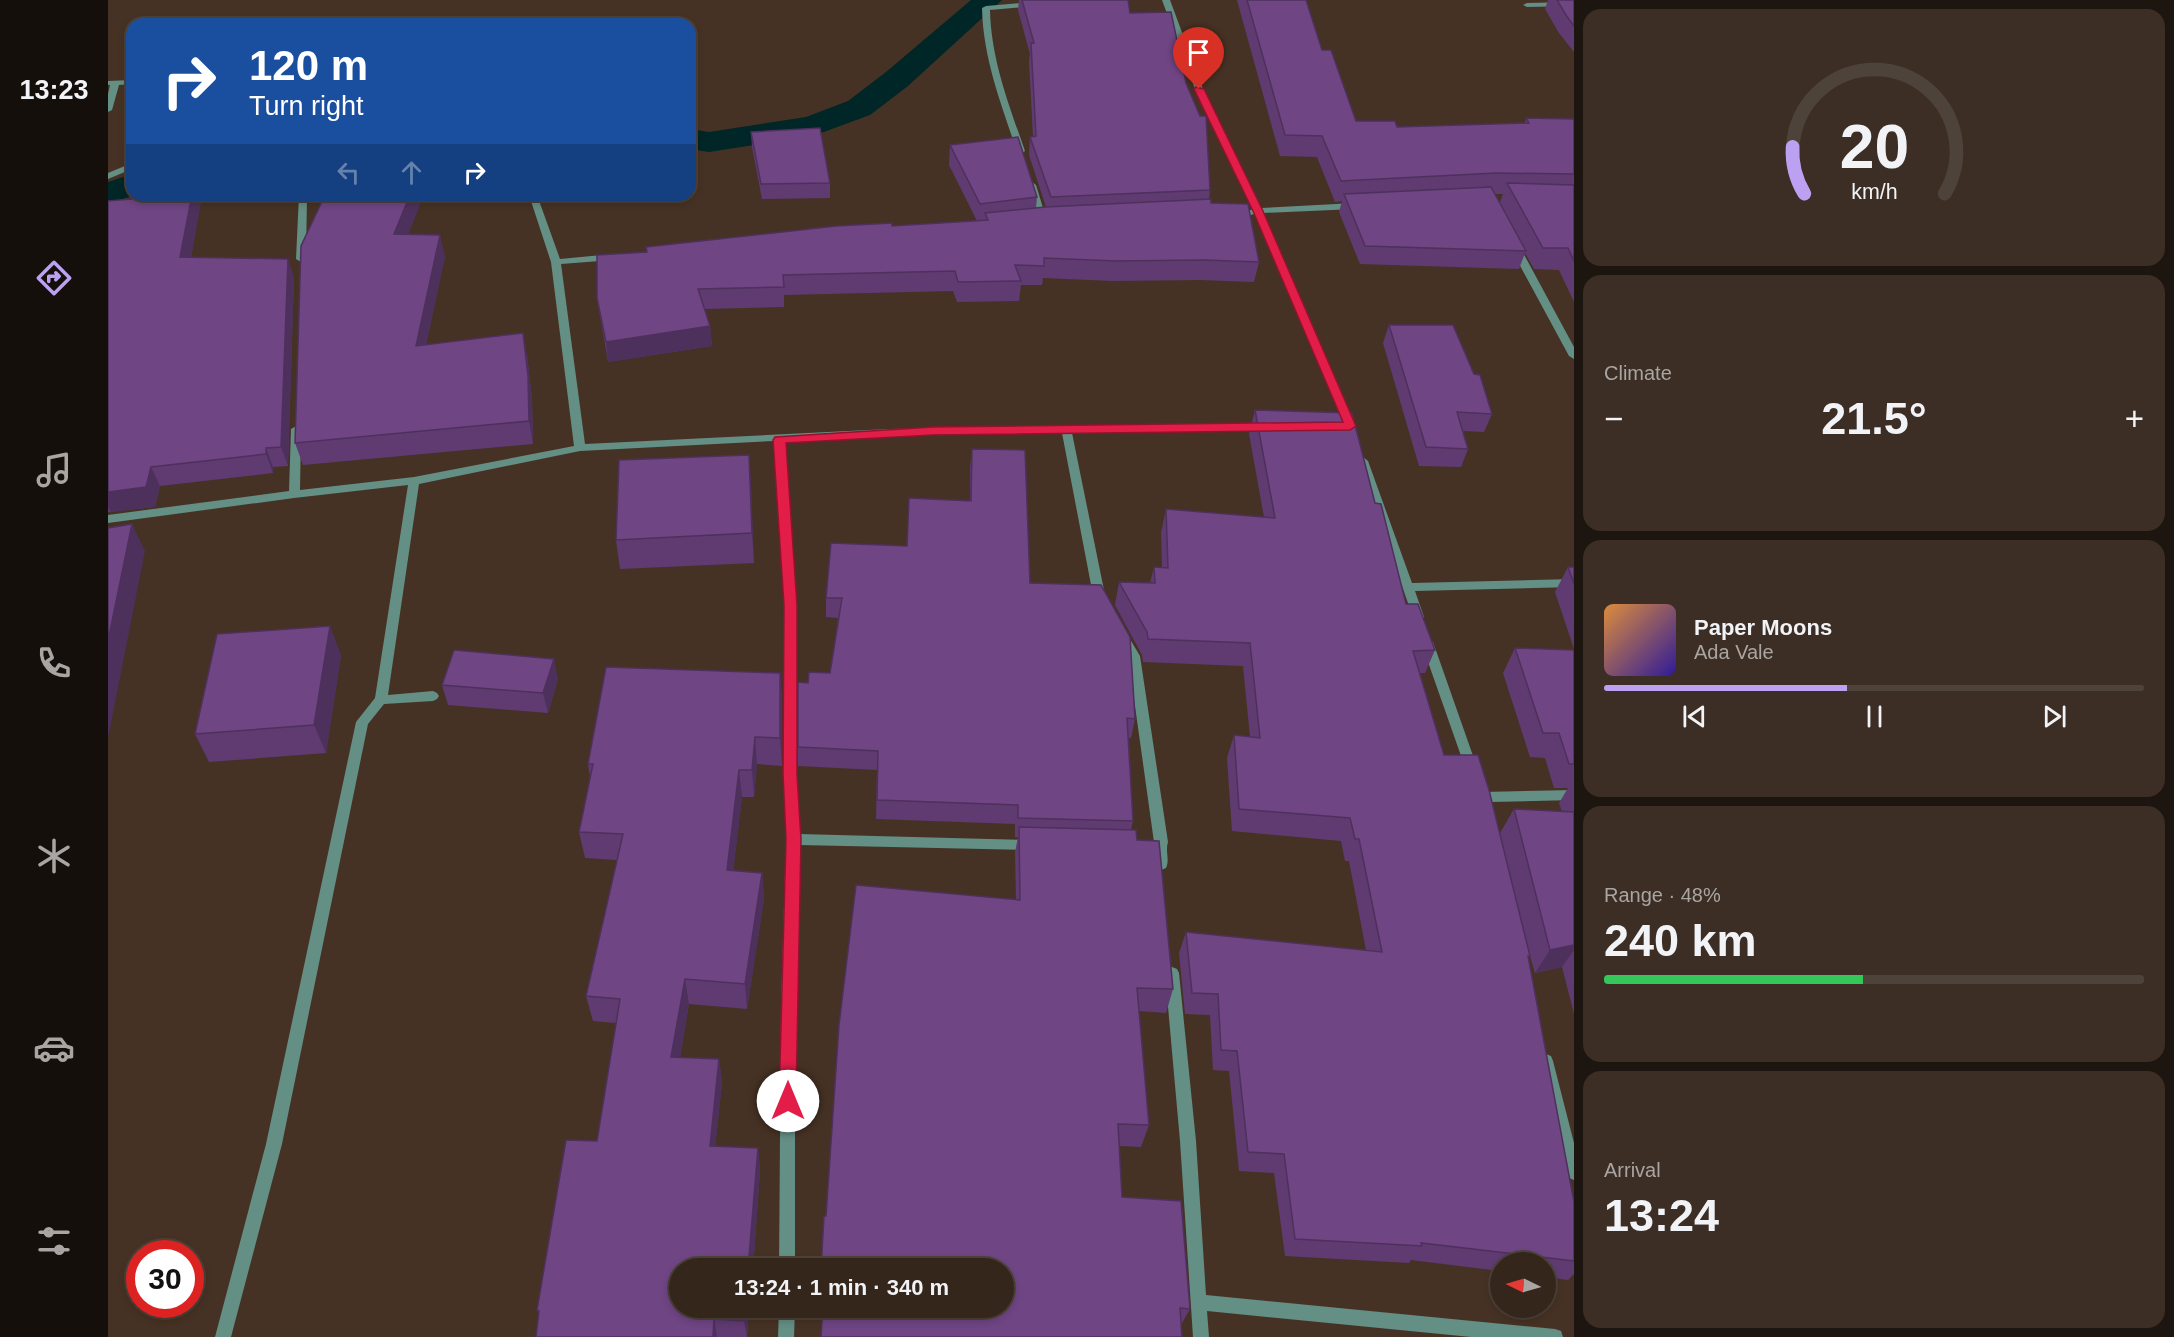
<!DOCTYPE html>
<html lang="en">
<head>
<meta charset="utf-8">
<style>
	:root { --surface:#34261b; --page:#3c2e24; --text:#f1f3f6; --muted:#a9a5a3; --line:#4e433a; --accent:#bca0f2 }
	body { margin:0; font-family:Helvetica,sans-serif; background:var(--page); color:var(--text); height:100vh; display:flex; flex-direction:column; font-size:22px; white-space:nowrap }
	* { box-sizing:border-box; margin:0 }
	p { font-size:20px; color:var(--muted) }
	.icon { flex:none; width:33px; height:33px; fill:none; stroke:currentColor; stroke-width:2; stroke-linecap:round; stroke-linejoin:round }
	.map { position:relative; flex:1; overflow:hidden }
	.panel { display:flex; flex-direction:column; gap:9px; padding:9px; background:#1d150f; width:600px }
	.panel>* { flex:none }
	.guide { position:absolute; left:18px; top:18px; width:570px; height:183px; border-radius:18px; box-shadow:0 3px 9px #0003,0 0 0 2px var(--line); background:#1a4fa0; color:#fff; overflow:hidden }
	.needle { width:39px; rotate:275deg }
	.buttons { position:absolute; left:1382px; top:1252px; display:grid; gap:12px }
	.buttons a { display:grid; place-items:center; width:66px; height:66px; border-radius:50%; background:var(--surface); box-shadow:0 3px 9px #0003,0 0 0 2px var(--line); font-size:30px }
	.speed { position:absolute; left:18px; top:1240px; display:flex; gap:12px; font-size:30px; font-weight:700; text-align:center }
	.speed>* { display:grid; place-content:center; width:78px; height:78px; border-radius:50%; background:var(--surface); box-shadow:0 3px 9px #0003,0 0 0 2px var(--line); line-height:1 }
	.speed .limit { border:9px solid #d22; background:#fff; color:#111 }
	.pin { position:absolute; display:grid; place-items:center; width:51px; height:51px; color:#fff; margin:-62px -26px; border-radius:50% 50% 50% 0; rotate:-45deg; box-shadow:0 0 6px #0007 }
	.pin .icon { rotate:45deg }
	.me { position:absolute; width:66px; margin:-33px; rotate:0deg; stroke-linejoin:round; filter:drop-shadow(0 0 4px #0008) }
	.turn { display:flex; align-items:center; gap:21px; height:126px; padding:0 24px; font-size:27px }
	.turn .icon { width:78px; height:78px; stroke-width:2.5 }
	.turn b { display:block; font-size:42px; line-height:51px }
	.lanes { display:flex; align-items:center; height:57px; padding:0 24px; background:#0003; justify-content:center; gap:30px; direction:ltr }
	.lanes .off { opacity:.35 }
	.big { font-size:45px; font-weight:700; line-height:1.1 }
	.panel .card { flex:1; display:flex; flex-direction:column; justify-content:center; gap:9px; min-width:0; padding:0 21px; border-radius:18px; background:var(--page) }
	.panel .dial { align-items:center; gap:0 }
	.dial svg { height:156px; overflow:visible; fill:none; stroke:var(--line); stroke-width:7; stroke-linecap:round; text-anchor:middle }
	.dial text { fill:var(--text); stroke:none }
	.song { display:flex; align-items:center; gap:18px }
	.cover { width:72px; height:72px; border-radius:9px; background:linear-gradient(135deg,hsl(30 70% 55%),hsl(250 70% 35%)) }
	.played { height:6px; border-radius:3px; background:linear-gradient(90deg,var(--accent) 45%,var(--line) 45%) }
	.keys { display:flex; justify-content:space-around; direction:ltr }
	.heat { display:flex; justify-content:space-between; align-items:center; font-size:33px; direction:ltr }
	.charge { height:9px; border-radius:4px; background:linear-gradient(90deg,#34c759 48%,var(--line) 0) }
	.trip { position:absolute; left:561px; top:1258px; width:345px; height:60px; border-radius:30px; background:var(--surface); box-shadow:0 3px 9px #0003,0 0 0 2px var(--line); font-weight:700; line-height:60px; text-align:center }
	main { display:flex; flex:1; min-height:0 }
	.tab-bar { display:flex; flex-direction:column; width:108px; justify-content:space-around; align-items:center; background:#150f0b; color:var(--muted) }
	.tab-bar .icon { width:42px; height:42px }
	.tab-bar .selected { color:var(--accent) }
	.tab-bar b { font-size:27px; color:var(--text) }
	.map>svg:first-child { display:block }
	.lines { fill:none; stroke-linecap:round; stroke-linejoin:round }
	.canal { fill:#002627; fill-rule:evenodd }
	.minor { fill:#648f85; fill-rule:evenodd }
	.wall { fill:#5f3b72; fill-rule:evenodd }
	.shaded-wall { fill:#4e305c }
	.building { fill:#6f4584; stroke:#4e305c; stroke-width:1.5 }
	.route { fill:#e11d48; stroke:#92132f; stroke-width:1.5 }
</style>
</head>
<body>
<main>
<nav class="tab-bar">
<b>13:23</b>
<svg class="icon selected" aria-label="directions" viewBox="0 0 24 24"><path d="M12 3l9 9-9 9-9-9zM9 14v-3h6M13 9l2 2-2 2"/></svg>
<svg class="icon" aria-label="music" viewBox="0 0 24 24"><path d="M9 18V5l10-2v13"/><circle cx="6" cy="18" r="3"/><circle cx="16" cy="16" r="3"/></svg>
<svg class="icon" aria-label="phone" viewBox="0 0 24 24"><path d="M5 4h4l2 5-3 2q2 4 5 5l2-3 5 2v4C11 20 4 13 5 4z"/></svg>
<svg class="icon" aria-label="climate" viewBox="0 0 24 24"><path d="M12 3v18M4 7l16 10M4 17L20 7"/></svg>
<svg class="icon" aria-label="car" viewBox="0 0 24 24"><path d="M5 17H2v-5l4-1 3-4h7l3 4 3 1v5h-3M9 17h6M6 11h13"/><circle cx="7" cy="17" r="2"/><circle cx="17" cy="17" r="2"/></svg>
<svg class="icon" aria-label="filters" viewBox="0 0 24 24"><path d="M4 7h16M4 17h16"/><circle cx="9" cy="7" r="2"/><circle cx="15" cy="17" r="2"/></svg>
</nav>
<div class="map">
<svg width="1466" height="1337" viewBox="0 0 1466 1337">
	<rect width="100%" height="100%" fill="#463224"/>
	<g class="lines">
		<path class="canal" d="M 863,0 L 894,0 L 800,86 L 762,115 L 705,136 L 601,152 L 582,149 L 582,129 L 601,132 L 698,117 L 740,101 L 778,72 Z
			M 24,174 L 24,195 L 27,195 L 0,204 L 0,182 Z"/>
		<path class="minor" d="M 1054,0 L 1062,0 L 1095,89 L 1153,208 L 1247,203 L 1251,206 L 1247,209 L 1155,213 L 1247,426 L 1246,428 L 1240,429 L 1235,426 L 1236,424 L 1147,214 L 1142,215 L 1138,212 L 1145,209 L 1087,89 Z
			M 926,2 L 929,2 L 929,6 L 882,10 C 883,59 901,105 917,151 L 913,154 L 909,151 C 893,104 875,58 874,8 L 878,6 Z
			M 1466,2 L 1466,6 L 1419,7 L 1415,5 L 1419,3 Z
			M 24,80 L 24,84 L 11,85 L 4,110 L 0,112 L 0,94 L 2,85 L 0,85 L 0,81 Z
			M 24,163 L 24,169 L 0,179 L 0,173 Z
			M 924,182 L 928,185 L 939,221 L 938,223 L 935,224 L 931,221 L 920,185 Z
			M 191,195 L 199,195 L 198,259 L 193,262 L 188,259 Z
			M 421,195 L 429,195 L 452,259 L 505,254 L 510,257 L 505,260 L 453,264 L 477,444 L 781,429 L 954,426 L 958,425 L 962,426 L 1157,424 L 1162,427 L 1157,430 L 964,433 L 996,590 L 1000,598 L 994,602 L 990,601 L 984,590 L 954,433 L 781,435 L 676,441 L 688,605 L 688,774 L 691,834 L 924,840 L 929,841 L 931,845 L 929,849 L 924,850 L 691,845 L 687,1006 L 687,1269 L 671,1269 L 673,1006 L 678,839 L 676,774 L 676,605 L 666,441 L 472,451 L 311,484 L 280,695 L 325,691 L 329,693 L 331,696 L 329,699 L 325,701 L 276,704 L 260,724 L 174,1144 L 123,1337 L 107,1337 L 158,1144 L 248,722 L 267,698 L 300,485 L 186,498 L 0,523 L 0,515 L 181,491 L 183,429 L 188,426 L 193,429 L 192,490 L 306,477 L 466,446 L 443,262 Z
			M 1408,246 L 1413,249 L 1466,347 L 1466,359 L 1461,356 L 1403,249 Z
			M 1255,457 L 1260,461 L 1304,583 L 1466,579 L 1466,587 L 1307,591 L 1316,617 L 1310,621 L 1306,620 L 1250,461 Z
			M 1015,633 L 1019,634 L 1032,656 L 1060,842 C 1057,851 1062,860 1058,868 L 1053,870 L 1048,868 C 1044,860 1044,850 1046,842 L 1020,656 L 1009,637 Z
			M 1319,638 L 1325,642 L 1370,770 L 1368,774 L 1360,774 L 1358,770 L 1313,642 Z
			M 1466,790 L 1466,800 L 1381,802 L 1380,806 L 1375,807 L 1370,806 L 1368,797 L 1369,793 L 1374,792 Z
			M 1064,967 L 1069,969 L 1071,973 L 1088,1141 L 1098,1295 L 1447,1329 L 1453,1331 L 1455,1337 L 1363,1337 L 1099,1311 L 1101,1337 L 1085,1337 L 1072,1141 L 1057,973 L 1059,969 Z
			M 1438,1054 L 1443,1056 L 1445,1061 L 1466,1143 L 1466,1180 L 1461,1178 L 1458,1173 L 1431,1061 L 1433,1056 Z
			M 671,1308 L 687,1308 L 686,1337 L 670,1337 Z"/>
	</g>
	<path class="wall" d="M 911,0 L 1020,0 L 1022,13 L 1102,190 L 1101,199 L 1151,262 L 1146,282 L 1092,280 L 1005,281 L 935,278 L 934,285 L 913,285 L 911,301 L 849,302 L 845,291 L 676,295 L 676,307 L 597,309 L 602,326 L 604,346 L 500,362 L 489,298 L 539,252 L 784,226 L 869,221 L 841,165 L 842,145 L 929,197 L 928,208 L 938,207 L 921,155 L 922,137 L 925,136 L 921,61 L 922,54 L 910,10 Z
		M 1129,0 L 1198,0 L 1214,50 L 1248,121 L 1289,127 L 1417,123 L 1418,118 L 1466,119 L 1466,302 L 1451,270 L 1426,269 L 1417,253 L 1411,269 L 1252,264 L 1231,212 L 1234,201 L 1227,202 L 1209,157 L 1172,156 ZM 1387,194 L 1395,194 L 1392,202 Z
		M 1432,0 L 1466,0 L 1466,52 L 1451,33 L 1437,9 L 1440,0 Z
		M 643,132 L 722,183 L 722,198 L 654,199 L 644,147 Z
		M 94,195 L 83,257 L 186,277 L 180,466 L 165,467 L 165,473 L 52,486 L 47,507 L 0,512 L 0,201 Z
		M 217,195 L 315,195 L 315,196 L 300,235 L 337,256 L 318,345 L 419,355 L 424,398 L 425,444 L 195,465 L 187,443 Z
		M 431,195 L 559,195 L 559,201 L 434,203 Z
		M 1281,325 L 1366,374 L 1384,414 L 1376,432 L 1355,431 L 1360,449 L 1353,467 L 1311,466 L 1275,343 Z
		M 1147,410 L 1267,503 L 1298,604 L 1327,650 L 1317,673 L 1312,673 L 1336,755 L 1392,833 L 1406,809 L 1454,812 L 1451,803 L 1460,788 L 1446,788 L 1437,758 L 1422,757 L 1395,673 L 1407,648 L 1466,650 L 1466,1014 L 1454,967 L 1427,973 L 1422,956 L 1420,959 L 1466,1202 L 1466,1274 L 1460,1280 L 1437,1277 L 1437,1263 L 1392,1263 L 1392,1271 L 1303,1260 L 1301,1263 L 1177,1256 L 1166,1173 L 1131,1171 L 1121,1071 L 1105,1070 L 1102,1015 L 1077,1014 L 1071,953 L 1078,932 L 1258,950 L 1241,861 L 1237,861 L 1233,841 L 1124,831 L 1119,758 L 1126,735 L 1142,737 L 1135,666 L 1035,662 L 1034,655 L 1007,605 L 1011,582 L 1042,583 L 1046,567 L 1054,568 L 1053,533 L 1058,509 L 1156,517 L 1141,434 Z
		M 864,449 L 922,583 L 1027,719 L 1023,738 L 1021,738 L 1025,821 L 1023,829 L 1029,840 L 1065,989 L 1058,1013 L 1031,1011 L 1041,1125 L 1033,1147 L 1011,1146 L 1014,1197 L 1082,1309 L 1073,1325 L 715,1308 L 718,1216 L 908,900 L 907,852 L 910,837 L 907,837 L 907,824 L 768,819 L 769,770 L 690,766 L 690,747 L 700,683 L 722,673 L 730,618 L 718,617 L 718,598 L 799,546 L 862,501 L 862,468 Z
		M 641,455 L 646,563 L 512,569 L 508,540 Z
		M 1460,567 L 1466,567 L 1466,649 L 1447,592 Z
		M 233,655 L 218,753 L 101,762 L 87,734 Z
		M 672,673 L 674,701 L 674,766 L 649,764 L 646,797 L 634,797 L 625,871 L 654,873 L 656,899 L 639,1009 L 581,1004 L 572,1057 L 611,1059 L 614,1083 L 607,1146 L 650,1148 L 652,1170 L 645,1269 L 572,1269 L 641,1308 L 639,1337 L 428,1337 L 431,1314 L 429,1310 L 489,1141 L 508,1023 L 485,1021 L 478,996 L 509,860 L 477,858 L 471,832 L 482,777 L 480,764 Z
		M 450,679 L 440,713 L 340,705 L 334,685 Z"/>
	<path class="shaded-wall" d="M 84,195 L 94,195 L 80,275 L 72,257 Z
		M 302,195 L 315,195 L 315,196 L 292,256 L 286,234 Z
		M 332,235 L 337,256 L 313,368 L 308,346 Z
		M 180,259 L 186,277 L 180,466 L 173,447 Z
		M 602,326 L 604,346 L 500,362 L 498,342 Z
		M 415,333 L 419,355 L 424,398 L 425,444 L 421,421 Z
		M 158,448 L 165,467 L 165,473 L 158,454 Z
		M 641,455 L 643,484 L 646,563 L 644,533 Z
		M 43,467 L 52,486 L 47,507 L 3,512 L 0,507 L 0,492 Z
		M 24,524 L 37,551 L 0,738 L 0,641 Z
		M 222,626 L 233,655 L 218,753 L 206,725 Z
		M 446,659 L 450,679 L 440,713 L 435,693 Z
		M 672,673 L 674,701 L 674,766 L 672,738 Z
		M 647,737 L 649,764 L 646,797 L 644,770 Z
		M 631,770 L 634,797 L 622,897 L 619,870 Z
		M 654,873 L 656,899 L 639,1009 L 637,984 Z
		M 1466,945 L 1466,950 L 1454,967 L 1427,973 L 1442,950 Z
		M 577,979 L 581,1004 L 568,1081 L 563,1057 Z
		M 611,1059 L 614,1083 L 605,1168 L 602,1146 Z
		M 650,1148 L 652,1170 L 645,1269 L 640,1269 Z
		M 637,1308 L 641,1308 L 639,1337 L 636,1321 Z
		M 606,1319 L 609,1337 L 605,1337 Z"/>
	<path class="building" d="M 914,0 L 1020,0 L 1022,13 L 1063,12 L 1078,83 L 1092,116 L 1098,116 L 1102,190 L 943,197 L 922,137 L 928,136 L 923,43 L 926,43 Z
		M 1139,0 L 1198,0 L 1214,50 L 1223,50 L 1248,121 L 1287,121 L 1289,127 L 1421,123 L 1418,118 L 1466,119 L 1466,174 L 1388,173 L 1233,181 L 1214,136 L 1177,135 Z
		M 1449,0 L 1466,0 L 1466,26 L 1458,15 Z
		M 712,128 L 722,183 L 653,184 L 643,132 Z
		M 910,137 L 929,197 L 872,204 L 842,145 Z
		M 1399,183 L 1466,185 L 1466,261 L 1460,248 L 1435,248 Z
		M 1383,187 L 1418,251 L 1257,246 L 1236,194 Z
		M 37,195 L 84,195 L 72,257 L 180,259 L 173,447 L 158,448 L 158,454 L 43,467 L 38,487 L 0,492 L 0,201 L 36,198 Z
		M 217,195 L 302,195 L 286,234 L 332,235 L 308,346 L 415,333 L 420,376 L 421,421 L 187,443 L 193,246 Z
		M 1103,199 L 1103,203 L 1140,204 L 1151,262 L 1096,260 L 1008,261 L 936,258 L 936,266 L 907,265 L 913,281 L 850,282 L 847,271 L 675,275 L 676,287 L 590,289 L 602,326 L 498,342 L 489,298 L 489,255 L 539,252 L 538,247 L 728,226 L 784,223 L 784,226 L 880,220 L 877,213 L 937,207 Z
		M 1281,325 L 1345,325 L 1366,374 L 1372,375 L 1384,414 L 1349,412 L 1360,449 L 1318,447 Z
		M 1147,410 L 1244,413 L 1267,503 L 1273,504 L 1298,604 L 1310,604 L 1327,650 L 1305,651 L 1336,755 L 1370,755 L 1381,790 L 1422,956 L 1420,956 L 1466,1202 L 1466,1261 L 1313,1243 L 1314,1246 L 1187,1239 L 1176,1154 L 1140,1152 L 1129,1051 L 1113,1050 L 1110,994 L 1084,993 L 1078,932 L 1274,952 L 1251,839 L 1247,839 L 1242,818 L 1131,809 L 1126,735 L 1152,738 L 1142,643 L 1040,639 L 1039,632 L 1011,582 L 1047,583 L 1046,567 L 1060,568 L 1058,509 L 1167,518 Z
		M 864,449 L 917,450 L 922,583 L 993,585 L 1022,637 L 1027,719 L 1019,718 L 1025,821 L 910,818 L 910,805 L 769,800 L 770,751 L 690,747 L 690,682 L 700,683 L 701,672 L 722,673 L 734,598 L 718,598 L 723,543 L 799,546 L 801,498 L 863,501 Z
		M 641,455 L 644,533 L 508,540 L 511,460 Z
		M 24,524 L 0,641 L 0,528 Z
		M 1460,567 L 1466,567 L 1466,584 Z
		M 222,626 L 206,725 L 87,734 L 109,634 Z
		M 1407,648 L 1466,650 L 1466,764 L 1461,764 L 1451,733 L 1435,733 Z
		M 346,650 L 446,659 L 435,693 L 334,685 Z
		M 498,667 L 672,673 L 672,738 L 647,737 L 644,770 L 631,770 L 619,870 L 654,873 L 637,984 L 577,979 L 563,1057 L 611,1059 L 602,1146 L 650,1148 L 640,1269 L 572,1269 L 572,1308 L 637,1308 L 636,1321 L 606,1319 L 605,1337 L 428,1337 L 431,1311 L 429,1310 L 458,1140 L 489,1141 L 512,999 L 478,996 L 515,834 L 471,832 L 485,764 L 480,764 Z
		M 1406,809 L 1466,812 L 1466,945 L 1442,950 Z
		M 911,827 L 1028,830 L 1029,840 L 1051,841 L 1065,989 L 1029,988 L 1041,1125 L 1010,1124 L 1014,1197 L 1073,1201 L 1082,1309 L 1072,1308 L 1074,1337 L 713,1337 L 715,1308 L 896,1308 L 896,1269 L 713,1269 L 716,1216 L 718,1216 L 731,1025 L 748,885 L 912,900 Z"/>
	<path class="route" d="M 1088,87 L 1096,89 L 1155,211 L 1248,426 L 1242,430 L 825,435 L 678,443 L 689,605 L 689,774 L 693,839 L 688,1101 L 686,1107 L 680,1109 L 674,1107 L 671,1101 L 678,839 L 675,774 L 676,605 L 665,440 L 667,437 L 825,427 L 1235,422 L 1145,211 L 1086,89 Z"/>
</svg>
<div class="buttons">
<a><svg class="needle" viewBox="-14 -14 28 28"><path d="M0-13l5 13h-10z" fill="#e53935"/><path d="M0 13l5-13h-10z" fill="#a9a5a3"/></svg></a>
</div>
<div class="speed"><div class="limit">30</div></div>
<div class="pin" style="left:1091px;top:89px;background:#d93025"><svg class="icon" aria-label="arrive" viewBox="0 0 24 24"><path d="M6 21V4h12l-3 4 3 4H6"/></svg></div>
<svg class="me" style="left:680px;top:1101px" viewBox="-20 -20 40 40"><circle r="19" fill="#fff"/><path d="M0-13L10 11 0 6-10 11z" fill="#e11d48"/></svg>
<div class="trip">13:24 · 1 min · 340 m</div>
<div class="guide">
<div class="turn"><svg class="icon" aria-label="right" viewBox="0 0 24 24"><path d="M7 20v-9h11M14 6l5 5-5 5"/></svg><div><b>120 m</b>Turn right</div></div>
<div class="lanes"><svg class="icon off" aria-label="left" viewBox="0 0 24 24"><path d="M17 20v-9H6M10 6l-5 5 5 5"/></svg><svg class="icon off" aria-label="ahead" viewBox="0 0 24 24"><path d="M12 20V5M6 11l6-6 6 6"/></svg><svg class="icon" aria-label="right" viewBox="0 0 24 24"><path d="M7 20v-9h11M14 6l5 5-5 5"/></svg></div>
</div>
</div>
<section class="panel">
<div class="card dial"><svg viewBox="0 0 100 80">
<path d="M14 69A42 42 0 1 1 86 69"/>
<path d="M14 69A42 42 0 0 1 8 45" stroke="#bca0f2"/>
<text x="50" y="56" font-size="32" font-weight="700">20</text>
<text x="50" y="72" font-size="11">km/h</text>
</svg></div>
<div class="card"><p>Climate</p>
<div class="heat"><a>−</a><b class="big">21.5°</b><a>+</a></div>
</div>
<div class="card">
<div class="song"><i class="cover"></i><div><b>Paper Moons</b><p>Ada Vale</p></div></div>
<div class="played"></div>
<div class="keys"><svg class="icon" aria-label="previous" viewBox="0 0 24 24"><path d="M18 5L8 12l10 7zM5 5v14"/></svg><svg class="icon" aria-label="pause" viewBox="0 0 24 24"><path d="M8 5v14M16 5v14"/></svg><svg class="icon" aria-label="next" viewBox="0 0 24 24"><path d="M6 5l10 7-10 7zM19 5v14"/></svg></div>
</div>
<div class="card"><p>Range · 48%</p><b class="big">240 km</b><div class="charge"></div></div>
<div class="card"><p>Arrival</p><b class="big">13:24</b></div>
</section>
</main>
</body>
</html>
